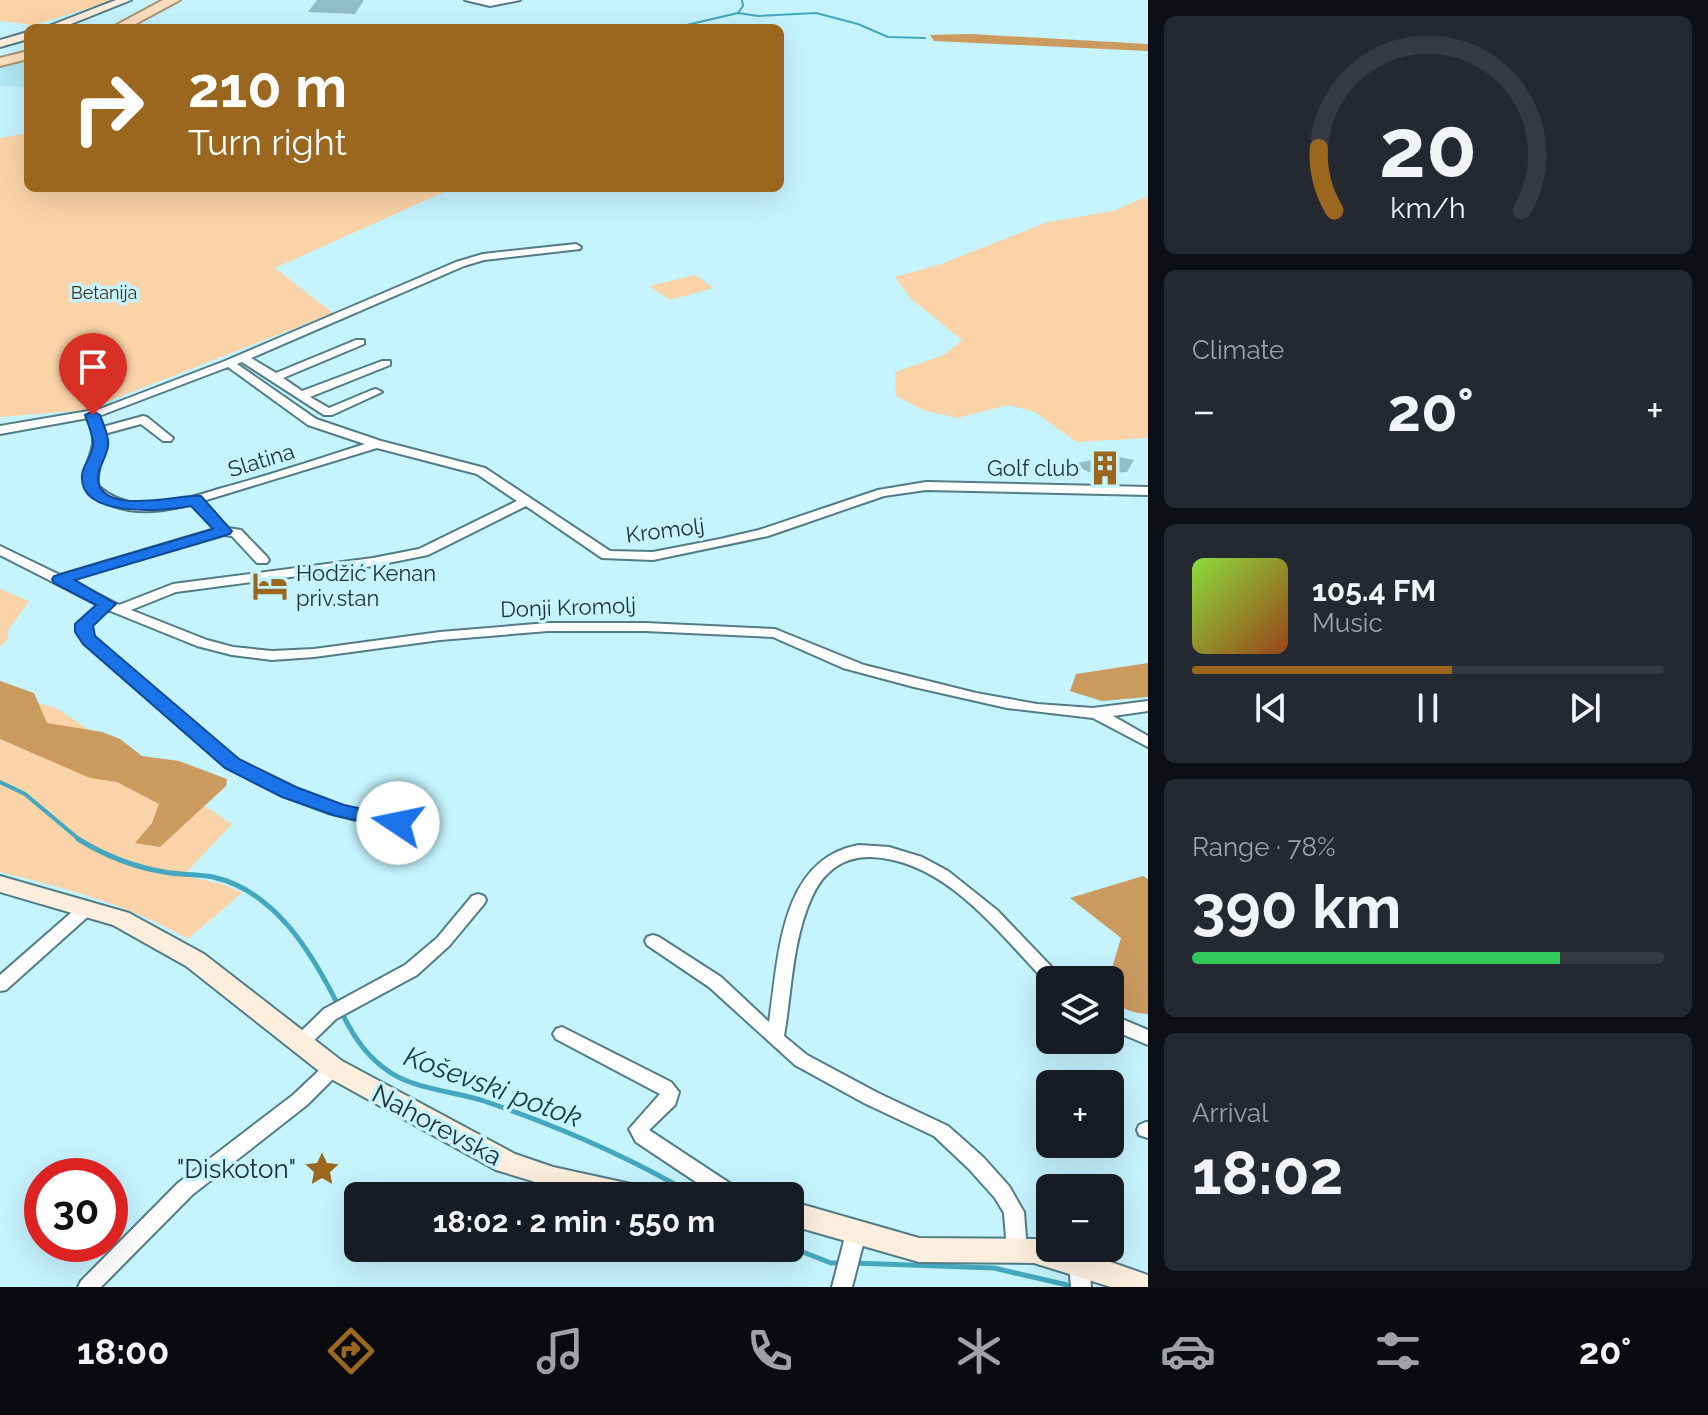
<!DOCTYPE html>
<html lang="en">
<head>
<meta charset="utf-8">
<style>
	:root { --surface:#171b24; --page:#242831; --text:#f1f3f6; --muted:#9ea1a6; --line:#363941; --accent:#9b671e }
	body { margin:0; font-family:Raleway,sans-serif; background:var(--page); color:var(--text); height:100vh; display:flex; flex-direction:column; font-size:30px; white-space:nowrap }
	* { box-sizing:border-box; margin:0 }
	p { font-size:26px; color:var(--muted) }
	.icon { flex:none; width:44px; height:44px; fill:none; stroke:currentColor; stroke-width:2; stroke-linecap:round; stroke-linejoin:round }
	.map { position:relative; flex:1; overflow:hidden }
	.details { display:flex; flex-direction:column; gap:16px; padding:16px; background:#0d0f14; width:560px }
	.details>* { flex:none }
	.top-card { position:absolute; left:24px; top:24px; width:760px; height:168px; border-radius:12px; box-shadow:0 8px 32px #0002; background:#9b671e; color:#fff; overflow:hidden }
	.buttons { position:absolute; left:1036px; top:966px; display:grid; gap:16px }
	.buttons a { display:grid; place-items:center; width:88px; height:88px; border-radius:12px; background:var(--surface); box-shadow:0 8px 32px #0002; font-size:40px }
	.speed { position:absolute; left:24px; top:1158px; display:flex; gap:16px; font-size:40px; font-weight:700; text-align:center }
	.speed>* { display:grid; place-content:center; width:104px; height:104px; border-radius:50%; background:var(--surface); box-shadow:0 8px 32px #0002; line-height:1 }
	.speed .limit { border:12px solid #d22; background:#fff; color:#111 }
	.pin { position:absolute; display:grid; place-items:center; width:68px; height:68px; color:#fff; margin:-82px -34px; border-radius:50% 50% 50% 0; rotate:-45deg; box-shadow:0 0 8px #0007 }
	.pin .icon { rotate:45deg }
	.me { position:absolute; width:88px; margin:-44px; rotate:281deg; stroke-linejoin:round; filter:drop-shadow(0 0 6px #0008) }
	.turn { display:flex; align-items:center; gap:28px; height:168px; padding:0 32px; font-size:36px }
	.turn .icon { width:104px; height:104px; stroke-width:2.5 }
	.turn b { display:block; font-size:56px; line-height:68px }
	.big { font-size:60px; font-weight:700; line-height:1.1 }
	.details .widget { flex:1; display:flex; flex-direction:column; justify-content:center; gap:12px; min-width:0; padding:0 28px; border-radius:12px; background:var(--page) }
	.details .dial { align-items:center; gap:0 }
	.dial svg { height:208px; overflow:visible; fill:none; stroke:var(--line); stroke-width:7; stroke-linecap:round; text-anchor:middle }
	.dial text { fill:var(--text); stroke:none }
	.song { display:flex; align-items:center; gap:24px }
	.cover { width:96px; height:96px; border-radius:12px; background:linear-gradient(135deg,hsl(90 70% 55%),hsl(20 70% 35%)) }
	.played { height:8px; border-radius:4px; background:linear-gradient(90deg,var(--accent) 55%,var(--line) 55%) }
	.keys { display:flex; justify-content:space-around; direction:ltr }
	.heat { display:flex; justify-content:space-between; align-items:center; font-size:44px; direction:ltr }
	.charge { height:12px; border-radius:6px; background:linear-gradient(90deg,#34c759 78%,var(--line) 0) }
	.trip { position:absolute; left:344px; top:1182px; width:460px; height:80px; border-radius:12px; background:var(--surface); box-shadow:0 8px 32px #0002; font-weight:700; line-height:80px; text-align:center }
	.tab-bar { display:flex; height:128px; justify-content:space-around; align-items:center; background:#090b0e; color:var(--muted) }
	.tab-bar .icon { width:56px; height:56px }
	.tab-bar .current { color:var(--accent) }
	.tab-bar b { font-size:36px; color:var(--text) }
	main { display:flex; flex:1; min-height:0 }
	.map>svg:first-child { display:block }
	.built { fill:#b1e8f6 }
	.green { fill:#fbd3a8 }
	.forest { fill:#cb9a5f }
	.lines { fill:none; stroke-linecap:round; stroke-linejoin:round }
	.stream-far2 { stroke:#44a7bd; stroke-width:2 }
	.stream-far1 { stroke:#44a7bd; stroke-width:4 }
	.stream { stroke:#44a7bd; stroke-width:5 }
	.building { fill:#91bdc8 }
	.street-casing { stroke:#527c86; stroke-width:4 }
	.secondary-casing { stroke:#527c86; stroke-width:4 }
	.primary-casing { stroke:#ac9370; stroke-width:4 }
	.street { fill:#fff; fill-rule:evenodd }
	.secondary { fill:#fdeede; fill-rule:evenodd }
	.primary { fill:#fbdebd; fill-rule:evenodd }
	.route { fill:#1a73e8; stroke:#114b97; stroke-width:2 }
	.labels { text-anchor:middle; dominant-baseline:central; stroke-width:7; stroke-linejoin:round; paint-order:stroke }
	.far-park-label { font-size:18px; fill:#463016; stroke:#c5f3fe }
	.street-label { font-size:22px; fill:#1e3034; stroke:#c5f3fe }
	.poi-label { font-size:22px; fill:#1e3034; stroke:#c5f3fe; text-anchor:end }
	.near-street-label { font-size:26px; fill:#1e3034; stroke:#c5f3fe }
	.near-poi-label { font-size:26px; fill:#1e3034; stroke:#c5f3fe; text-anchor:end }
	.near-water-label { font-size:28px; font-style:italic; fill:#103d47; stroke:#c5f3fe }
</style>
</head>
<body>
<main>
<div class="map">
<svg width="1148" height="1287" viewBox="0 0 1148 1287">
	<rect width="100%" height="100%" fill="#c5f3fe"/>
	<path class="built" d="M 28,56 L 28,87 L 0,86 L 0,63 Z"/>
	<path class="green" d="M 0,0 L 114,0 L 34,25 L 0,21 Z
		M 28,133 L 28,188 L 453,188 L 275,268 L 333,313 L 86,410 L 0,417 L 0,138 Z
		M 1148,196 L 1148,438 L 1076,442 L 1035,412 L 1008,405 L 957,418 L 923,410 L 896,396 L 895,372 L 944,355 L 962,340 L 910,298 L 895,277 L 941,264 L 1048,222 L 1113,211 Z
		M 695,275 L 713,288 L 670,300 L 649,286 Z
		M 0,589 L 29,601 L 7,632 L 9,638 L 0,647 Z
		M 0,693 L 56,708 L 232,824 L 183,876 L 223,884 L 242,893 L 188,939 C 127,904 68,889 0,872 Z"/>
	<path class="forest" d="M 971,34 L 1148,44 L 1148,51 L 934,41 L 930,35 Z
		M 1148,663 L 1148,697 L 1102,701 L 1070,691 L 1076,674 Z
		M 0,681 L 34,693 L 47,723 L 102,732 L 120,739 L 142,756 L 179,761 L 227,779 L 226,786 L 160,847 L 135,843 L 152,823 L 159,804 L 117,782 L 90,778 L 0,739 Z
		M 1143,876 L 1148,879 L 1148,1014 C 1094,1010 1110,975 1121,938 L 1070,898 Z"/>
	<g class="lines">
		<path class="stream-far2" d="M 738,13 L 743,6 L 742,0
			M 674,28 L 738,13 L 758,16 L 816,13 L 858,24 L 888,37 L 925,38"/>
		<path class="stream-far1" d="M 0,782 L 25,794 L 81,841"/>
		<path class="stream" d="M 78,839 C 104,855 134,867 164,872 C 180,875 197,874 213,877 C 275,891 312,953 338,1005
			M 342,1013 C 354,1038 368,1058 391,1073 C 418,1090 454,1091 484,1101 C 557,1126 628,1156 695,1196
			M 790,1247 L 831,1263 L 840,1263
			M 853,1263 L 994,1268 L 1076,1287"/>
	</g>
	<path class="building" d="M 317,0 L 364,0 L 355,14 L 308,12 Z
		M 1119,457 L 1134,460 L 1127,472 L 1093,474 L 1073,464 L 1100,458 Z"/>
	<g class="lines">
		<g class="street-casing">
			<path id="street" d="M 465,0 L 520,0 L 490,6 Z
				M 576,244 L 581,247 L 580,249 L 484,260 L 464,266 L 251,358 L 276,373 L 356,340 L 364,340 L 364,344 L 283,378 L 302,391 L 382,361 L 390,361 L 390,365 L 310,397 L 329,408 L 372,390 L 376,389 L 382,392 L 332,415 L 324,415 L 242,362 L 237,364 L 316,419 L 381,441 L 485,468 L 610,551 L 653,552 L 720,539 L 759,530 L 878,490 L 926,482 L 1148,487 L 1148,495 L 926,490 L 884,496 L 768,536 L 653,560 L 602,558 L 526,506 L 428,555 L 373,566 L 176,592 L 131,610 L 207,640 L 233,647 L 272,651 L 314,649 L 440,632 L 548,623 L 645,623 L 775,629 L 864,665 L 976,693 L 1037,704 L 1093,708 L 1148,701 L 1148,711 L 1113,716 L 1148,736 L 1148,747 L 1093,718 L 1007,708 L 914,687 L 843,668 L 773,637 L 645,631 L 548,631 L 440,640 L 314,657 L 272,660 L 232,655 L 197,646 L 108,610 L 91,625 L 91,632 L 94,637 L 237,760 L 276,781 L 318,798 L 355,810 L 398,818 L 404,819 L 406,823 L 404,827 L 398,828 L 377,825 L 328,813 L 286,797 L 227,768 L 84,643 L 77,632 L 77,624 L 98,605 L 0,555 L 0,546 L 60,575 L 215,529 L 192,504 C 162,512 128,517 99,499 C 95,496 88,492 86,486 C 80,472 92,457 93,443 C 94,434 91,426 88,418 L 0,434 L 0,426 L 100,409 L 225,361 L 456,262 L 483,254 ZM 228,367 L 308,425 L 365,444 C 318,459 270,475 222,488 C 195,496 167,506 137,503 C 122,502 110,496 98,486 C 96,468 106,452 104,434 L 141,424 L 163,441 L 171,441 L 173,438 L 147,417 L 143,416 L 103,427 L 99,416 ZM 377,448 L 477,474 L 517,501 L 419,549 L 373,558 L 173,584 L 119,605 L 70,580 L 224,535 L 232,536 L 257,563 L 267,563 L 269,560 L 267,557 L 241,530 L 228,528 L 203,501 Z
				M 859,845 L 889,847 L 922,857 L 948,871 L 997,910 L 1064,980 L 1050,980 L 1049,985 C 1000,935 947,860 871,857 C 842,856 822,873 811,899 C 792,942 792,990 784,1036 L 807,1055 L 878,1093 L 948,1126 L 983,1157 L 1009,1186 L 1024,1212 L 1027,1251 L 1024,1257 L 1017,1260 L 1010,1257 L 1007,1251 L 1004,1213 L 995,1198 L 969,1169 L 934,1136 L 864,1103 L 795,1065 L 709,987 L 647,945 L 645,941 L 647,937 L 653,935 L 659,937 L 721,977 L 769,1022 C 779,958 779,859 859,845 Z
				M 478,894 L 484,896 L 486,900 L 484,904 L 449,946 L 417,975 L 336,1019 L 305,1049 L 299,1051 L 293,1049 L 290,1044 L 293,1039 L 324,1009 L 405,965 L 437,938 L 472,896 Z
				M 86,903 L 92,905 L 94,909 L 92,913 L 6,990 L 0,991 L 0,975 L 80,905 Z
				M 1110,1014 L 1148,1030 L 1148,1045 L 1110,1029 Z
				M 562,1027 L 671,1082 L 679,1092 L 675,1105 L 649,1130 L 740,1190 L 743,1196 L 717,1196 L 636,1142 L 629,1129 L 660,1094 L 556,1039 L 553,1034 L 556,1029 Z
				M 333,1061 L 339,1063 L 342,1068 L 339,1073 L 307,1105 L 192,1195 L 101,1287 L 78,1287 L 81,1281 L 178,1183 L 293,1095 L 327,1063 Z
				M 1146,1122 L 1148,1122 L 1148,1138 L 1139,1135 L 1137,1130 L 1139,1125 Z
				M 856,1225 L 863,1227 L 866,1233 L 852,1287 L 832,1287 L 846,1233 L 849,1227 Z
				M 1079,1255 L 1086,1258 L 1089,1264 L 1091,1287 L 1071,1287 L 1069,1264 L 1072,1258 Z"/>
		</g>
		<g class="secondary-casing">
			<path id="secondary" d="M 116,0 L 131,0 L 61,28 L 44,28 Z
				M 28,32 L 28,39 L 0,47 L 0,40 Z
				M 0,876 L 129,913 L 204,954 L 342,1061 L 515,1154 L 553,1167 L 631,1184 L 641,1188 L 645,1196 L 581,1196 L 496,1170 L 324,1075 L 186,966 L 113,925 L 0,892 Z
				M 790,1201 L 919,1238 L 1034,1239 L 1050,1242 L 1050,1248 L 1070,1248 L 1148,1275 L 1148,1287 L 1111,1287 L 1034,1263 L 919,1262 L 790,1225 Z"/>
		</g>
		<g class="primary-casing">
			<path id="primary" d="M 163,0 L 180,0 L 128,28 L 111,28 Z
				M 28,51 L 28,59 L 0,66 L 0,58 Z"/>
		</g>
		<use href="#street" class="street"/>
		<use href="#secondary" class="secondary"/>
		<use href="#primary" class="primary"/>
	</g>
	<path class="route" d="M 93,411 L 100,415 C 103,424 110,437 108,446 C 107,456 99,466 98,476 C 96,519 184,493 201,496 L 232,531 L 230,534 L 75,580 L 116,604 L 93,626 L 95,636 L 239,759 L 296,787 L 344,805 L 406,818 L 409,823 L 406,828 L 398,830 L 333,815 L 282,797 L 225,768 L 83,644 L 75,632 L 75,624 L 96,605 L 54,583 L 52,579 L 54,576 L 213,529 L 191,506 C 167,511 78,519 82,475 C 83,465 92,456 93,446 C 94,437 88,424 85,415 Z"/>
	<defs>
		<g id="building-bare" transform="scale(2.76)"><path d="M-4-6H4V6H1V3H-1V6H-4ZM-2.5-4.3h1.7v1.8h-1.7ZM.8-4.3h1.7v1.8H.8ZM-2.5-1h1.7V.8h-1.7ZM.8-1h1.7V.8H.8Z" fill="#9b671e" stroke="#c5f3fe" stroke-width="2.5" paint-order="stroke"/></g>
		<g id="hotel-bare" transform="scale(2.76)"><path d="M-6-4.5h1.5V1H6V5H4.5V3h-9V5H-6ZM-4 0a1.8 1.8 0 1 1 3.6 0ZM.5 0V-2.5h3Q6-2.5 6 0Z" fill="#9b671e" stroke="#c5f3fe" stroke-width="2.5" paint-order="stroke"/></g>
		<g id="sight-bare" transform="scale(2.76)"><path d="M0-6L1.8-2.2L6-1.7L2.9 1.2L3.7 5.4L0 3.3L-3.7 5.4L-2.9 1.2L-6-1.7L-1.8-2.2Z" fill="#9b671e" stroke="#c5f3fe" stroke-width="2.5" paint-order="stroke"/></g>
	</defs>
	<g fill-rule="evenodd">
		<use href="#building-bare" x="1105" y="468"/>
		<use href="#hotel-bare" x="270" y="586"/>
		<use href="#sight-bare" x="322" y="1169"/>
	</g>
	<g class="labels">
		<g class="far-park-label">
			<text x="104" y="292">Betanija</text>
		</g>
		<g class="street-label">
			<text transform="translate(261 460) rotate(-17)">Slatina</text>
			<text transform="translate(665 530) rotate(-7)">Kromolj</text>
			<text transform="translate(568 607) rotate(-2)">Donji Kromolj</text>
		</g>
		<g class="poi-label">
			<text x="1079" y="468">Golf club</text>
			<text x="296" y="573" text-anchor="start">Hodžić Kenan<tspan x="296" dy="25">priv.stan</tspan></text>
		</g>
		<g class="near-street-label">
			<text transform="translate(437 1125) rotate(28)">Nahorevska</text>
		</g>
		<g class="near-poi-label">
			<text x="296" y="1169">"Diskoton"</text>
		</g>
		<g class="near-water-label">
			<text transform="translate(493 1087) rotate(20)">Koševski potok</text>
		</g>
	</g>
</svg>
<div class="buttons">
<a><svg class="icon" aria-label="layers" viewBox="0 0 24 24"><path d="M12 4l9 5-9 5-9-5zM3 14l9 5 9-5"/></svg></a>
<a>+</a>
<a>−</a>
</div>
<div class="speed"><div class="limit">30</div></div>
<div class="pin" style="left:93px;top:415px;background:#d93025"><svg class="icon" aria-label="arrive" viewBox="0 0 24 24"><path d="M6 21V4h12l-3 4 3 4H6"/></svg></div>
<svg class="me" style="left:398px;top:823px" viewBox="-20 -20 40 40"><circle r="19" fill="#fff"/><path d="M0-13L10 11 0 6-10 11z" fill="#1a73e8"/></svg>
<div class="trip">18:02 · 2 min · 550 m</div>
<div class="top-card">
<div class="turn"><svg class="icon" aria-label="right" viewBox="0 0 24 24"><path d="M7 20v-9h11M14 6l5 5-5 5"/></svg><div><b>210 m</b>Turn right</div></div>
</div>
</div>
<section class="details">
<div class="widget dial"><svg viewBox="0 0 100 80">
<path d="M14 69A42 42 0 1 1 86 69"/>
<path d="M14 69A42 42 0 0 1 8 45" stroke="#9b671e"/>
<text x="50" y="56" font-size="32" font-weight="700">20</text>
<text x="50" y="72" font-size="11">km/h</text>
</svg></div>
<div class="widget"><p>Climate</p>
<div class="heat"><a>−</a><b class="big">20°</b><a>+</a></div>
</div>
<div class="widget">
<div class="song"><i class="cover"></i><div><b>105.4 FM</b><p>Music</p></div></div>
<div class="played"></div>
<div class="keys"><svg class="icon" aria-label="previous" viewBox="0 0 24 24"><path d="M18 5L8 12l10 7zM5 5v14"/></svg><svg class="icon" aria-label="pause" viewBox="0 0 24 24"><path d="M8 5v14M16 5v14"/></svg><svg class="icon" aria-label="next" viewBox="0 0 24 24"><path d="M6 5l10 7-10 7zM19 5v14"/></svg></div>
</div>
<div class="widget"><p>Range · 78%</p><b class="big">390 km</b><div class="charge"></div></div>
<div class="widget"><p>Arrival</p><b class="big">18:02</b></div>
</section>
</main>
<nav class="tab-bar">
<b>18:00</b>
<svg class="icon current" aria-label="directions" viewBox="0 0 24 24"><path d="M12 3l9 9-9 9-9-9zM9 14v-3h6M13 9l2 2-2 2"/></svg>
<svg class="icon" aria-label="music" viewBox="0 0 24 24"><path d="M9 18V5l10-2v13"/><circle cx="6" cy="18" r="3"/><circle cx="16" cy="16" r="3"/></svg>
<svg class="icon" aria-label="phone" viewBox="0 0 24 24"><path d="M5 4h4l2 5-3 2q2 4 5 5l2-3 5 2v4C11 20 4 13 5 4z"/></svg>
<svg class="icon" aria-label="climate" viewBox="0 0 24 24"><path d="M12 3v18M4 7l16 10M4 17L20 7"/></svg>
<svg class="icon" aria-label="car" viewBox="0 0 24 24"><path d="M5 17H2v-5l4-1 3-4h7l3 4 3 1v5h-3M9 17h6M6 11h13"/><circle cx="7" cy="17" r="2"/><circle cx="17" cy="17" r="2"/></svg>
<svg class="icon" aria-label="filters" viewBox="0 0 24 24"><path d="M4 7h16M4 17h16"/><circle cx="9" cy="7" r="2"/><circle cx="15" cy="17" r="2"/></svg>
<b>20°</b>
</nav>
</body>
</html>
